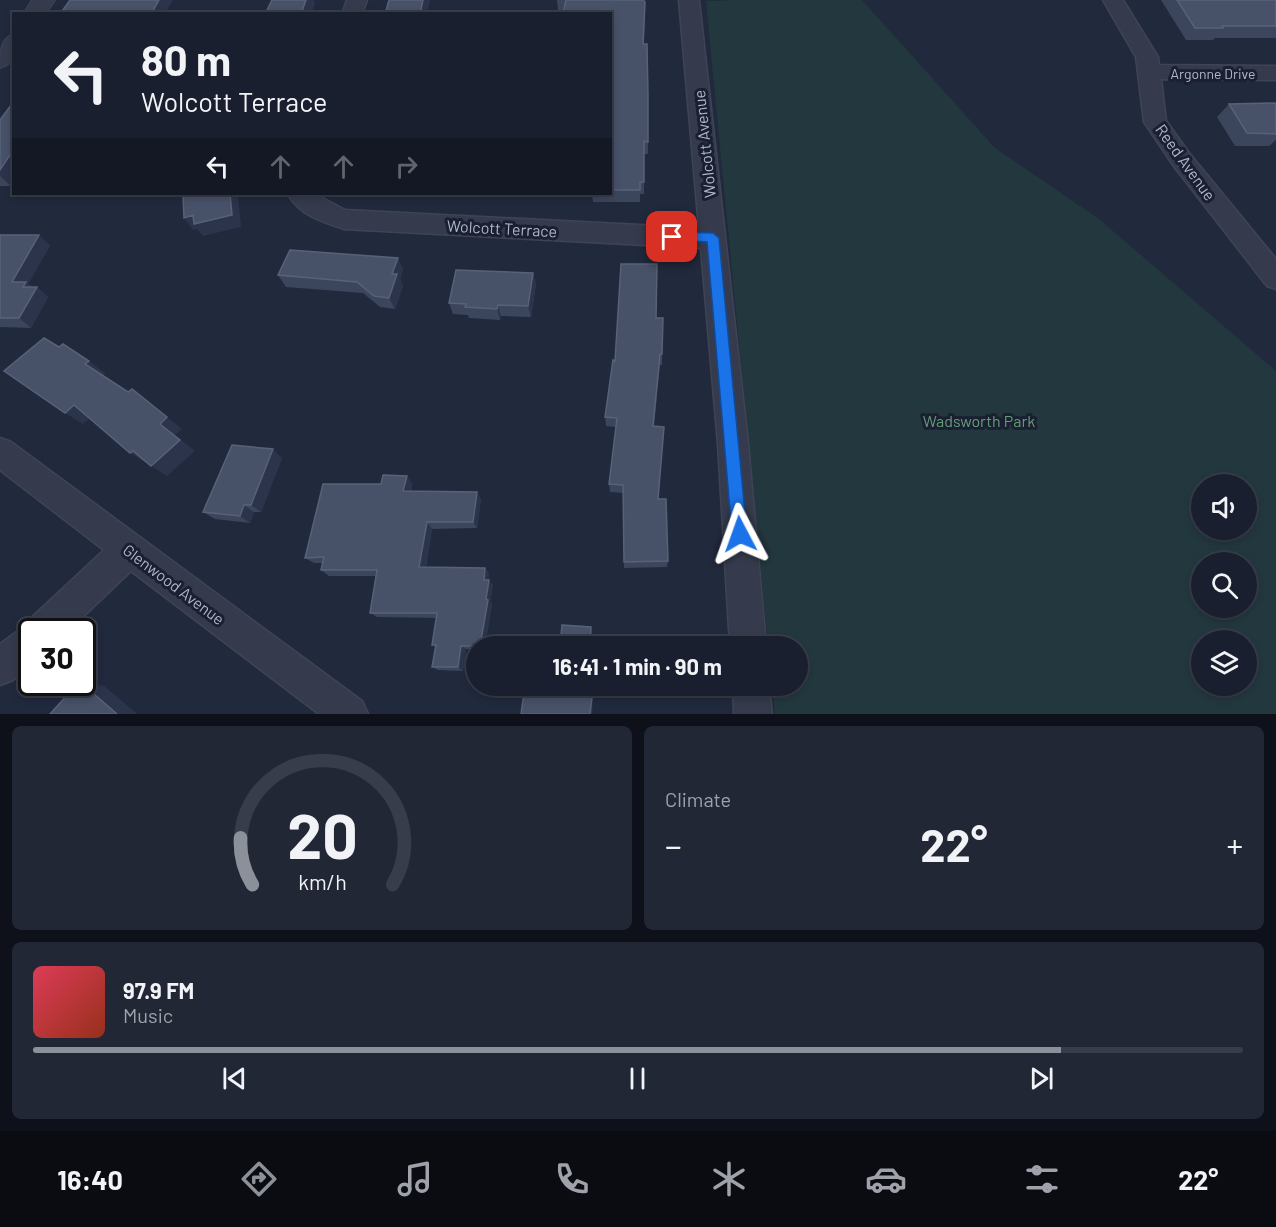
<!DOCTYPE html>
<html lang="en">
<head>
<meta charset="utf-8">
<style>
	:root { --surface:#191f2e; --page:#222736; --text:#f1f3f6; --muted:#9fa2aa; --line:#373d4a; --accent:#8c9099 }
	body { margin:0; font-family:Barlow,sans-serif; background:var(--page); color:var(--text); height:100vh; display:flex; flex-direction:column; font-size:22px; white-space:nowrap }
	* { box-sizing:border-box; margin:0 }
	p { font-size:20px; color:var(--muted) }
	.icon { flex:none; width:33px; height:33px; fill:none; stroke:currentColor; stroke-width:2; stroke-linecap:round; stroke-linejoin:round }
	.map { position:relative; height:714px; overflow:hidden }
	.panel { display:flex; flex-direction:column; gap:12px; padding:12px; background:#0e1119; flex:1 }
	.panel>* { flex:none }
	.banner { position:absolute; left:12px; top:12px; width:600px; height:183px; border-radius:0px; box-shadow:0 3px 9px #0003,0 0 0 2px var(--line); background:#191f2e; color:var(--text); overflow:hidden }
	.controls { position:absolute; left:1191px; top:474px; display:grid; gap:12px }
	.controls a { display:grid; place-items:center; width:66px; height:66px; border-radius:50%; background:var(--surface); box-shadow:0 3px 9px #0003,0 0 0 2px var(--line); font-size:30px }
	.speed { position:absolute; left:18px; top:618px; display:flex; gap:12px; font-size:30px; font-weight:700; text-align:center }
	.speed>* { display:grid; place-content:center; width:78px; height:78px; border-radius:50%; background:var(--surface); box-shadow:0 3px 9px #0003,0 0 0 2px var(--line); line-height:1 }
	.speed .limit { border:3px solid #111; border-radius:9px; background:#fff; color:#111 }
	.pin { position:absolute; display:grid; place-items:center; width:51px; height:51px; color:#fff; margin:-26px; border-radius:12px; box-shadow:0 3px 9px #0006 }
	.me { position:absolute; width:66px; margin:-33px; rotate:356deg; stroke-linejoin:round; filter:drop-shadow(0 0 4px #0008) }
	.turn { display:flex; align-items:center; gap:21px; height:126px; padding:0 30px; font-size:27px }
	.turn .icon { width:78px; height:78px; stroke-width:2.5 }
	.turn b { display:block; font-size:42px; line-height:51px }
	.lanes { display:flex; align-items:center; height:57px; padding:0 30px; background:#0003; justify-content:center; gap:30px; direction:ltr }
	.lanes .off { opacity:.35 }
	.big { font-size:45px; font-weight:700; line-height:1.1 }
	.panel .card { flex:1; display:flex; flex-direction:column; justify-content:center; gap:9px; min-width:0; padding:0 21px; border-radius:9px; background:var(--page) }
	.panel .dial { align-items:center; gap:0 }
	.dial svg { height:156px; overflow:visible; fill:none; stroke:var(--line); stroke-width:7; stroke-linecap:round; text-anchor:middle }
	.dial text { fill:var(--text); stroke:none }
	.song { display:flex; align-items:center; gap:18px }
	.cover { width:72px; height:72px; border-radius:9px; background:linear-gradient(135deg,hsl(350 70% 55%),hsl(10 70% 35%)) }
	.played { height:6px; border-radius:3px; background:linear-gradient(90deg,var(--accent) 85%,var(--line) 85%) }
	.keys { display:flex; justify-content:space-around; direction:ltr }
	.heat { display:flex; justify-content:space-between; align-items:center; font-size:33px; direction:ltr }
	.panel .tiles { flex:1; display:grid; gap:12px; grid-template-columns:1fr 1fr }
	.card:last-child { grid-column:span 2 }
	.trip { position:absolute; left:466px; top:636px; width:342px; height:60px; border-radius:30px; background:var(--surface); box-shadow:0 3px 9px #0003,0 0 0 2px var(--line); font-weight:700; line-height:60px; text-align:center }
	.dock { display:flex; height:96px; justify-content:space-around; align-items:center; background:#0a0c12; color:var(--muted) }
	.dock .icon { width:42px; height:42px }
	.dock .active { color:var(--accent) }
	.dock b { font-size:27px; color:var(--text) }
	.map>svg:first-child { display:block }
	.green { fill:#23373e; fill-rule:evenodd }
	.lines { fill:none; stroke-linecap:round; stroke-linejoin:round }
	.minor-casing { stroke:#3e4456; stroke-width:3 }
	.tertiary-casing { stroke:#3e4456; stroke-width:2 }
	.minor { fill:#353b4d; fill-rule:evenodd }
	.tertiary { fill:#353b4d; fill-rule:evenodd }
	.wall { fill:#3b455c }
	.shaded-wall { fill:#2b344b }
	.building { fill:#475168; stroke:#586177; stroke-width:1.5 }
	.route { fill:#1a73e8; stroke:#114b97; stroke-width:1.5 }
	.labels { text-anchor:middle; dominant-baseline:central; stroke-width:6; stroke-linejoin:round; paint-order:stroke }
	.far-street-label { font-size:14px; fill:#b0b6c9; stroke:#1a2032 }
	.street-label { font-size:16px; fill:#b0b6c9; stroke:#1a2032 }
	.park-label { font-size:16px; fill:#659c7a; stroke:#1a2032 }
</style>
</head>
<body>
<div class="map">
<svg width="1276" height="714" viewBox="0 0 1276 714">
	<rect width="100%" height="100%" fill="#21293d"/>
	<path class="green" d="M 736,0 L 862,0 L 995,148 L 1099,219 L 1276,371 L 1276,714 L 775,714 L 772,686 L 798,686 L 798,646 L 768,646 L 706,1 ZM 1246,484 L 1246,530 L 1202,530 L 1202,484 ZM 1246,562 L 1246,608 L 1202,608 L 1202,562 ZM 1246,640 L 1246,686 L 1202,686 L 1202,640 Z"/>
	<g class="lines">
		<g class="minor-casing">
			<path id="minor" d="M 347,0 L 367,0 L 362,14 L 342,14 Z
				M 679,0 L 699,0 L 748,444 L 766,646 L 730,646 L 718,444 L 701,248 L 344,229 C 323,222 299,215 288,194 L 315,194 L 345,210 L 699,228 Z
				M 1103,0 L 1123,0 L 1158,57 L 1159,65 L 1276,66 L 1276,80 L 1161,79 L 1166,121 L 1189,153 L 1276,259 L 1276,289 L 1267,286 L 1173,165 L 1144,122 L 1136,57 Z
				M 0,438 L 11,442 L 362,701 L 368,714 L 319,714 L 131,571 L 67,632 L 32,632 L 32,664 L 13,680 L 0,685 L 0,644 L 26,625 L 29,620 L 104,550 L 0,470 Z
				M 733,686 L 769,686 L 772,714 L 734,714 Z"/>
		</g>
		<g class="tertiary-casing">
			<path id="tertiary" d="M 32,0 L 55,0 L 46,14 L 23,14 Z
				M 14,34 C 14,49 17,63 0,68 C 0,53 0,38 14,34 Z"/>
		</g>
		<use href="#minor" class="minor"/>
		<use href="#tertiary" class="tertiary"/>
	</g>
	<path class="wall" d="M 557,0 L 643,0 L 645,14 L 644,44 L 648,95 L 648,154 L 644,154 L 644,194 L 640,194 L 640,202 L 593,202 L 592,194 L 610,194 L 610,14 L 558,10 Z
		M 1161,0 L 1207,0 L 1208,1 L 1276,0 L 1276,38 L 1215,38 L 1213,40 L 1186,40 Z
		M 1276,103 L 1276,140 L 1269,146 L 1235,146 L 1217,117 L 1229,104 Z
		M 0,120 L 11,186 L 0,186 Z
		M 0,235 L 50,245 L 28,284 L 33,287 L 37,287 L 48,297 L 31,328 L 0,327 Z
		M 403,269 L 400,279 L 403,286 L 395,309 L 380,307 L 363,293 L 286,287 L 278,275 Z
		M 533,273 L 536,284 L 531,317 L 501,316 L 500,320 L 469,318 L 468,315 L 453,314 L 449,303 Z
		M 656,318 L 662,354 L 662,365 L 660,365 L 654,426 L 658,499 L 668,561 L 667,567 L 624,568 L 624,493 L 610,492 L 609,484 L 616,427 L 606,426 L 605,417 L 615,361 Z
		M 282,458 L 261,512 L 254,512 L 250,523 L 215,519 L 203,512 Z
		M 412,483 L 411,491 L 481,499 L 477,528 L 432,529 L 426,567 L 485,568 L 489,574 L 488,580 L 493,585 L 490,602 L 492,604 L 485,646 L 477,646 L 477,650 L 466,649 L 463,671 L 438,670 L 432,667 L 435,647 L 432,645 L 436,618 L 377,617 L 370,613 L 376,576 L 329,576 L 321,570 L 323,563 L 314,563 L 305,558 Z"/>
	<path class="shaded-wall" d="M 159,0 L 173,0 L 165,14 L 151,14 Z
		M 306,0 L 314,0 L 315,4 L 311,14 L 301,14 Z
		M 423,0 L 430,0 L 427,14 L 420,14 Z
		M 14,149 L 14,182 L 11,186 L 0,176 L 0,170 Z
		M 230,194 L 237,194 L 238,195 L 241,227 L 203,236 L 197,229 L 193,230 L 184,218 Z
		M 39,235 L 50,245 L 28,284 L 36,290 L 37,287 L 48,297 L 31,328 L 19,318 L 12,282 Z
		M 398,258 L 403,269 L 400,279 L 403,286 L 395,309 L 389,298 L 392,274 Z
		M 533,273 L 536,284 L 531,317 L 528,306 Z
		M 498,305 L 501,316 L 500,320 L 497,309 Z
		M 89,361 L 105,373 L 102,377 L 85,364 Z
		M 132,389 L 182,429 L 175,435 L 195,451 L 167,476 L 151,466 Z
		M 74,405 L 92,416 L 83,424 L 65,413 Z
		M 273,449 L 282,458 L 261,512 L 251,505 Z
		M 133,451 L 149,461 L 146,463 L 130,453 Z
		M 407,476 L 412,483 L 409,498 L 403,491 Z
		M 477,492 L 481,499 L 477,528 L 473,522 Z
		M 244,505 L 254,512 L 250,523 L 240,516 Z
		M 427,522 L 432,529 L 425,572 L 419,567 Z
		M 485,568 L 489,574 L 488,586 L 484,580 Z
		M 489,580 L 493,585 L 490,602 L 492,604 L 485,646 L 480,646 Z
		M 591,627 L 592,631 L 591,646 L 590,646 Z
		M 461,646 L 466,649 L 463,671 L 458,667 Z
		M 80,682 L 104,686 L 137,714 L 117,714 Z
		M 589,686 L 591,686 L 590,699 L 588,697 Z
		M 592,697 L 593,700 L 592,714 L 590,714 Z"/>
	<path class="building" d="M 70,0 L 159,0 L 151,14 L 60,14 Z
		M 272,0 L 306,0 L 301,14 L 265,14 Z
		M 389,0 L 423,0 L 420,14 L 385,14 Z
		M 566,0 L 643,0 L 645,2 L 643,44 L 647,44 L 648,95 L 648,142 L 644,141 L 644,182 L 640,182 L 640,190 L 610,190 L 610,14 L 563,14 Z
		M 1177,0 L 1276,0 L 1276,26 L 1222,26 L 1223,28 L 1195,28 Z
		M 14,101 L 14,149 L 0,170 L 0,120 Z
		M 1276,103 L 1276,134 L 1247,133 L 1229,104 Z
		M 189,194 L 230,194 L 232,215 L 194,224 L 193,215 L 184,218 L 183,195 Z
		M 0,235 L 39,235 L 12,282 L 26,282 L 23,287 L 37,287 L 19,318 L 0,318 Z
		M 290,250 L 398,258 L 392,274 L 397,274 L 389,298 L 374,296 L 357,282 L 278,275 Z
		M 621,264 L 657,264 L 656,318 L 663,318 L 662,354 L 660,354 L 653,426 L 664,427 L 658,499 L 666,499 L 668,561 L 624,562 L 623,485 L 609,484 L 617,418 L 605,417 L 613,360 L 615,361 Z
		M 456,270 L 533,273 L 528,306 L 498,305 L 497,309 L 465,307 L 466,304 L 449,303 Z
		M 44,338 L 59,347 L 63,344 L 89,361 L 85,364 L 128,392 L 132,389 L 167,417 L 160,424 L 180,440 L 151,466 L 133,451 L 130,453 L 74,405 L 65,413 L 4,371 Z
		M 232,445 L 273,449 L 251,505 L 244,505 L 240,516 L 203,512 Z
		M 383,475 L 407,476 L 403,491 L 477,492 L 473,522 L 427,522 L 419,567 L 485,568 L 484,580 L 489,580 L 486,599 L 488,600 L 480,646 L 461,646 L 458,667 L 432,667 L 436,645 L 432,645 L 437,613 L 370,613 L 377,570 L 321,570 L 324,557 L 305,558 L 323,484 L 381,484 Z
		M 562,625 L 591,627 L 590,646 L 593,646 L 530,646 L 530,645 L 560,645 Z
		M 79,682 L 80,682 L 117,714 L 50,714 Z
		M 525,686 L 589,686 L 588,697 L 592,697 L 590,714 L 521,714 Z"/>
	<path class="route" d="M 672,232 L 713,233 L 719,238 L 747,534 L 745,540 L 740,542 L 734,540 L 732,534 L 707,242 L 668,240 L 666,237 Z"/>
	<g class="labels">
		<g class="far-street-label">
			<text x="1213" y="73">Argonne Drive</text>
		</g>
		<g class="street-label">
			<text transform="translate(704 144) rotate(-96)">Wolcott Avenue</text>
			<text transform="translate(1186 162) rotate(54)">Reed Avenue</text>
			<text transform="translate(502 228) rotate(3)">Wolcott Terrace</text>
			<text transform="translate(174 584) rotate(37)">Glenwood Avenue</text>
		</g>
		<g class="park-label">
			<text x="979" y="420">Wadsworth Park</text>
		</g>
	</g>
</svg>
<div class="controls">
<a><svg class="icon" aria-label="sound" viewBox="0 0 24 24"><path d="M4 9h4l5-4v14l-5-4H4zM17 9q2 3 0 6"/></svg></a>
<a><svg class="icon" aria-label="search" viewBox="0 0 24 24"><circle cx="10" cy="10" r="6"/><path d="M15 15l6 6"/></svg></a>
<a><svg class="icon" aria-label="layers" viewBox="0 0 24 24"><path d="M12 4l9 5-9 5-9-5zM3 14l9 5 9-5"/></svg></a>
</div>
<div class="speed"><div class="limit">30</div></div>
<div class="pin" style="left:672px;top:237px;background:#d93025"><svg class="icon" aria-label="arrive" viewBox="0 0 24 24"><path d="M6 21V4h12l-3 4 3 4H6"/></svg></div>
<svg class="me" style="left:740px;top:534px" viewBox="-20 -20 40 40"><path d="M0-17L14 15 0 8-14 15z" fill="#1a73e8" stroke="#fff" stroke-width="4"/></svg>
<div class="trip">16:41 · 1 min · 90 m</div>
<div class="banner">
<div class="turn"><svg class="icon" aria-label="left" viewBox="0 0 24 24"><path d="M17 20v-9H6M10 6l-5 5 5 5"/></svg><div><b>80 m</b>Wolcott Terrace</div></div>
<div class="lanes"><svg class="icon" aria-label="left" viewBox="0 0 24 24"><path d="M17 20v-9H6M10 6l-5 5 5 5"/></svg><svg class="icon off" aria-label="ahead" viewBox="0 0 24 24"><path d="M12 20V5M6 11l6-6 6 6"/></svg><svg class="icon off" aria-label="ahead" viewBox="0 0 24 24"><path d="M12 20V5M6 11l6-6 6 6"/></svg><svg class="icon off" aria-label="right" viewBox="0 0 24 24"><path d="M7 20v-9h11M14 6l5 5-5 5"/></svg></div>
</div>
</div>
<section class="panel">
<div class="tiles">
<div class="card dial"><svg viewBox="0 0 100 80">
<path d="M14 69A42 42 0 1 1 86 69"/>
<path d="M14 69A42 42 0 0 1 8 45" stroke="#8c9099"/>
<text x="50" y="56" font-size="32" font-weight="700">20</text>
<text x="50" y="72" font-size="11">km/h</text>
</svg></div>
<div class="card"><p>Climate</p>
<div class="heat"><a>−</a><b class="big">22°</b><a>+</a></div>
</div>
<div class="card">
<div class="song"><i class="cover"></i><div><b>97.9 FM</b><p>Music</p></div></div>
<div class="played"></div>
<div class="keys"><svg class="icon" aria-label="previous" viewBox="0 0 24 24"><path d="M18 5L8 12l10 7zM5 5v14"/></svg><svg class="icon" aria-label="pause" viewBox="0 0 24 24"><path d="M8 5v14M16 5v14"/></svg><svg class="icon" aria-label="next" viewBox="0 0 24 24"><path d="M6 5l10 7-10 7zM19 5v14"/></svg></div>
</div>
</div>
</section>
<nav class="dock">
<b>16:40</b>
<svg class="icon active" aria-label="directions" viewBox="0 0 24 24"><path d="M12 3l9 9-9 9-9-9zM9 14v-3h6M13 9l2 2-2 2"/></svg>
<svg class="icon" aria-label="music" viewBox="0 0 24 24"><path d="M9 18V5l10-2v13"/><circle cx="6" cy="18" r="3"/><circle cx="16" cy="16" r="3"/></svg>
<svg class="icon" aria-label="phone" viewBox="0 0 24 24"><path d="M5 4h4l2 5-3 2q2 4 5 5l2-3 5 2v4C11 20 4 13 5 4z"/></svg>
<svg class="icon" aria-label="climate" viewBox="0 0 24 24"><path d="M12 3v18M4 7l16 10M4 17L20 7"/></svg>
<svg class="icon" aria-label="car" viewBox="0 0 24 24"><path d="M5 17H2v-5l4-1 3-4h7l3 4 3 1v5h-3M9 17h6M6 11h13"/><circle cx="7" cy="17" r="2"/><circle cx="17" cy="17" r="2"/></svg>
<svg class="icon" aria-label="filters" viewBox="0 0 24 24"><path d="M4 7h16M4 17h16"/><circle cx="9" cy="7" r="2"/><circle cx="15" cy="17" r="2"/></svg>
<b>22°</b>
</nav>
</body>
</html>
